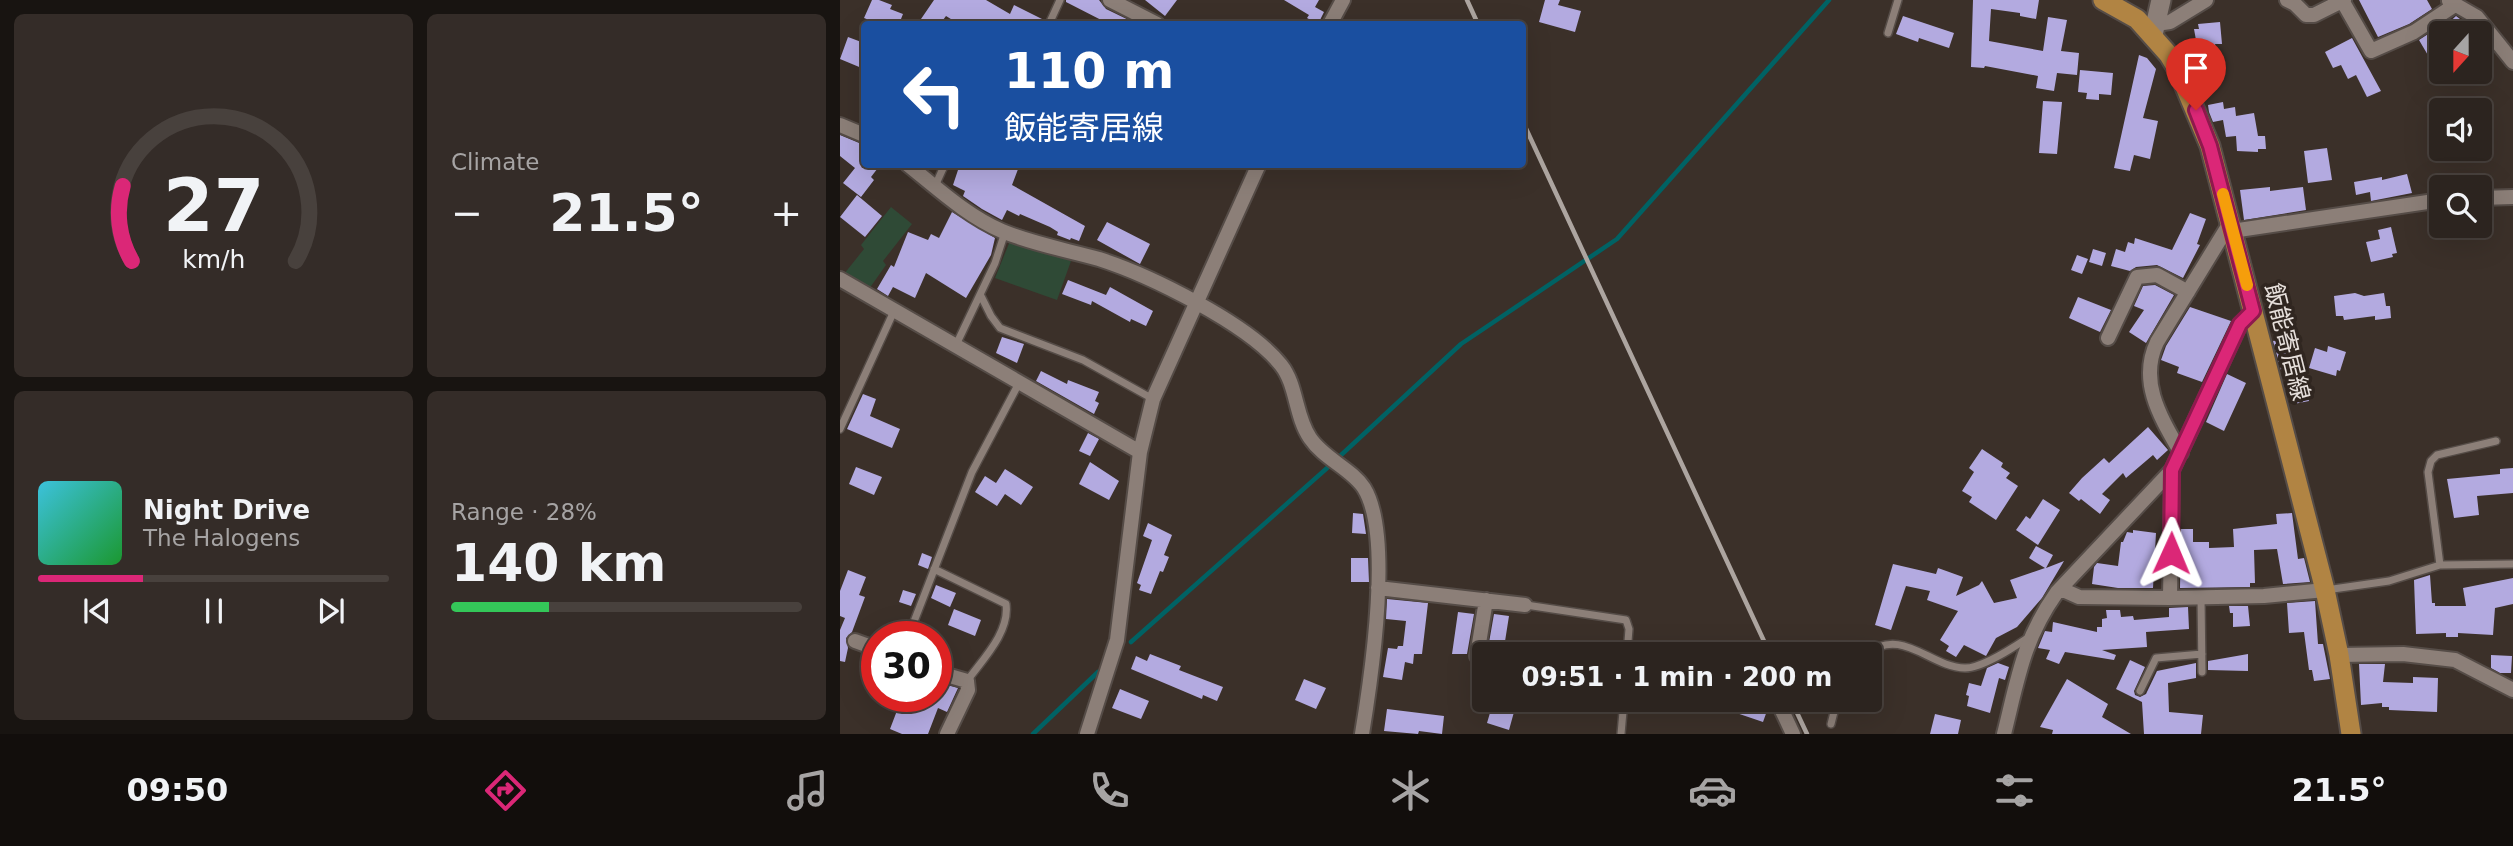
<!DOCTYPE html>
<html lang="en">
<head>
<meta charset="utf-8">
<style>
	:root { --surface:#2c241f; --page:#342c28; --text:#f1f3f6; --muted:#a6a4a4; --line:#48413d; --accent:#db2777 }
	body { margin:0; font-family:"DejaVu Sans","Noto Sans JP",sans-serif; background:var(--page); color:var(--text); height:100vh; display:flex; flex-direction:column; font-size:26px; white-space:nowrap }
	* { box-sizing:border-box; margin:0 }
	p { font-size:23px; color:var(--muted) }
	.icon { flex:none; width:38px; height:38px; fill:none; stroke:currentColor; stroke-width:2; stroke-linecap:round; stroke-linejoin:round }
	.map { position:relative; flex:1; overflow:hidden }
	.side { display:flex; flex-direction:column; gap:14px; padding:14px; background:#181411; width:840px }
	.side>* { flex:none }
	.guide { position:absolute; left:21px; top:21px; width:665px; height:147px; border-radius:7px; box-shadow:0 7px 28px #0002,0 0 0 2px var(--line); background:#1a4fa0; color:#fff; overflow:hidden }
	.needle { width:46px; rotate:201deg }
	.controls { position:absolute; left:1589px; top:21px; display:grid; gap:14px }
	.controls a { display:grid; place-items:center; width:63px; height:63px; border-radius:7px; background:var(--surface); box-shadow:0 7px 28px #0002,0 0 0 2px var(--line); font-size:35px }
	.speed { position:absolute; left:21px; top:621px; display:flex; gap:14px; font-size:35px; font-weight:700; text-align:center }
	.speed>* { display:grid; place-content:center; width:91px; height:91px; border-radius:50%; background:var(--surface); box-shadow:0 7px 28px #0002,0 0 0 2px var(--line); line-height:1 }
	.speed .limit { border:10px solid #d22; background:#fff; color:#111 }
	.pin { position:absolute; display:grid; place-items:center; width:60px; height:60px; color:#fff; margin:-72px -30px; border-radius:50% 50% 50% 0; rotate:-45deg; box-shadow:0 0 7px #0007 }
	.pin .icon { rotate:45deg }
	.me { position:absolute; width:77px; margin:-38px; rotate:1deg; stroke-linejoin:round; filter:drop-shadow(0 0 5px #0008) }
	.turn { display:flex; align-items:center; gap:24px; height:147px; padding:0 28px; font-size:32px }
	.turn .icon { width:91px; height:91px; stroke-width:2.5 }
	.turn b { display:block; font-size:49px; line-height:60px }
	.big { font-size:52px; font-weight:600; line-height:1.1 }
	.side .card { flex:1; display:flex; flex-direction:column; justify-content:center; gap:10px; min-width:0; padding:0 24px; border-radius:10px; background:var(--page) }
	.side .dial { align-items:center; gap:0 }
	.dial svg { height:182px; overflow:visible; fill:none; stroke:var(--line); stroke-width:7; stroke-linecap:round; text-anchor:middle }
	.dial text { fill:var(--text); stroke:none }
	.song { display:flex; align-items:center; gap:21px }
	.cover { width:84px; height:84px; border-radius:10px; background:linear-gradient(135deg,hsl(190 70% 55%),hsl(130 70% 35%)) }
	.played { height:7px; border-radius:4px; background:linear-gradient(90deg,var(--accent) 30%,var(--line) 30%) }
	.keys { display:flex; justify-content:space-around; direction:ltr }
	.heat { display:flex; justify-content:space-between; align-items:center; font-size:38px; direction:ltr }
	.charge { height:10px; border-radius:5px; background:linear-gradient(90deg,#34c759 28%,var(--line) 0) }
	.side .tiles { flex:1; display:grid; gap:14px; grid-template-columns:repeat(2,1fr) }
	.trip { position:absolute; left:632px; top:642px; width:410px; height:70px; border-radius:7px; background:var(--surface); box-shadow:0 7px 28px #0002,0 0 0 2px var(--line); font-weight:600; line-height:70px; text-align:center }
	.tabs { display:flex; height:112px; justify-content:space-around; align-items:center; background:#120e0c; color:var(--muted) }
	.tabs .icon { width:49px; height:49px }
	.tabs .current { color:var(--accent) }
	.tabs b { font-size:32px; color:var(--text) }
	main { display:flex; flex:1; min-height:0 }
	.map>svg:first-child { display:block }
	.green { fill:#2f4a36 }
	.lines { fill:none; stroke-linecap:round; stroke-linejoin:round }
	.stream { stroke:#006264; stroke-width:4.5 }
	.building { fill:#b3aae0 }
	.service-casing { stroke:#554c47; stroke-width:10 }
	.minor-casing { stroke:#554c47; stroke-width:18 }
	.secondary-casing { stroke:#554c47; stroke-width:23 }
	.primary-casing { stroke:#554c47; stroke-width:23 }
	.service { stroke:#8c7f78; stroke-width:7 }
	.minor { stroke:#8c7f78; stroke-width:14 }
	.secondary { stroke:#8c7f78; stroke-width:19 }
	.primary { stroke:#b18443; stroke-width:19 }
	.rail { stroke:#ada5a0; stroke-width:4.5 }
	.route-casing { stroke:#8e194d; stroke-width:18 }
	.route { stroke:#db2777; stroke-width:12 }
	.slow { stroke:#f59e0b; stroke-width:12 }
	.labels { text-anchor:middle; dominant-baseline:central; stroke-width:7; stroke-linejoin:round; paint-order:stroke }
	.street-label { font-size:24px; fill:#e7e0dc; stroke:#302620 }
</style>
</head>
<body>
<main>
<section class="side">
<div class="tiles">
<div class="card dial"><svg viewBox="0 0 100 80">
<path d="M14 69A42 42 0 1 1 86 69"/>
<path d="M14 69A42 42 0 0 1 10 36" stroke="#db2777"/>
<text x="50" y="56" font-size="32" font-weight="700">27</text>
<text x="50" y="72" font-size="11">km/h</text>
</svg></div>
<div class="card"><p>Climate</p>
<div class="heat"><a>−</a><b class="big">21.5°</b><a>+</a></div>
</div>
<div class="card">
<div class="song"><i class="cover"></i><div><b>Night Drive</b><p>The Halogens</p></div></div>
<div class="played"></div>
<div class="keys"><svg class="icon" aria-label="previous" viewBox="0 0 24 24"><path d="M18 5L8 12l10 7zM5 5v14"/></svg><svg class="icon" aria-label="pause" viewBox="0 0 24 24"><path d="M8 5v14M16 5v14"/></svg><svg class="icon" aria-label="next" viewBox="0 0 24 24"><path d="M6 5l10 7-10 7zM19 5v14"/></svg></div>
</div>
<div class="card"><p>Range · 28%</p><b class="big">140 km</b><div class="charge"></div></div>
</div>
</section>
<div class="map">
<svg width="1673" height="734" viewBox="0 0 1673 734">
	<rect width="100%" height="100%" fill="#3b3029"/>
	<path class="green" d="M 51,207 L 72,224 L 43,261 L 46,265 L 29,289 L 4,274 L 24,249 L 21,245 Z
		M 170,241 L 231,261 L 217,300 L 155,278 Z"/>
	<g class="lines">
		<path class="stream" d="M 291,642 L 486,469 L 621,344 L 777,239 L 989,0
			M 193,734 L 258,672"/>
	</g>
	<path class="building" d="M 32,0 L 39,0 L 52,5 L 50,9 L 63,14 L 59,24 L 39,24 L 24,18 Z
		M 94,0 L 146,0 L 170,14 L 174,5 L 204,20 L 203,24 L 151,24 L 144,21 L 142,24 L 119,24 L 106,16 L 100,24 L 89,24 L 81,19 Z
		M 226,0 L 259,0 L 266,9 L 297,24 L 269,24 L 226,2 Z
		M 305,0 L 337,0 L 325,16 Z
		M 444,0 L 479,0 L 475,7 L 484,12 L 478,24 L 467,18 L 469,15 Z
		M 705,0 L 720,0 L 718,5 L 741,11 L 735,32 L 699,22 Z
		M 1133,0 L 1199,0 L 1196,19 L 1180,16 L 1180,13 L 1151,9 L 1149,41 L 1203,51 L 1208,17 L 1227,20 L 1221,51 L 1239,53 L 1237,75 L 1217,73 L 1214,91 L 1196,88 L 1198,76 L 1145,66 L 1144,68 L 1131,67 Z
		M 1519,0 L 1587,0 L 1592,9 L 1569,24 L 1538,37 Z
		M 1063,16 L 1114,33 L 1109,48 L 1079,38 L 1078,42 L 1056,34 Z
		M 1616,16 L 1628,25 L 1620,33 L 1601,33 L 1601,50 L 1589,57 L 1579,40 L 1602,25 L 1604,27 Z
		M 1380,22 L 1382,44 L 1375,44 L 1383,75 L 1379,75 L 1380,80 L 1358,85 L 1355,70 L 1361,68 L 1354,29 L 1359,29 L 1358,24 Z
		M 8,37 L 24,43 L 24,69 L 0,59 Z
		M 1512,38 L 1541,91 L 1527,97 L 1516,75 L 1508,79 L 1501,65 L 1493,68 L 1485,52 Z
		M 1299,55 L 1307,58 L 1316,69 L 1303,118 L 1318,121 L 1310,159 L 1294,155 L 1290,171 L 1274,168 Z
		M 1240,70 L 1273,73 L 1271,95 L 1259,94 L 1259,100 L 1246,99 L 1247,93 L 1238,92 Z
		M 1203,101 L 1222,102 L 1217,154 L 1199,153 Z
		M 1383,102 L 1384,109 L 1395,107 L 1396,116 L 1414,113 L 1418,136 L 1425,136 L 1426,149 L 1418,149 L 1418,152 L 1397,151 L 1396,136 L 1386,137 L 1383,120 L 1373,122 L 1369,112 L 1368,105 Z
		M 0,135 L 24,145 L 24,164 L 41,164 L 31,177 L 34,180 L 21,197 L 3,183 L 15,168 L 0,156 Z
		M 1487,148 L 1492,180 L 1468,183 L 1464,151 Z
		M 120,164 L 180,164 L 172,185 L 245,226 L 239,241 L 231,238 L 230,240 L 217,235 L 218,232 L 210,227 L 180,214 L 179,216 L 167,210 L 162,220 L 142,209 L 123,196 L 125,191 L 113,185 Z
		M 1567,174 L 1572,193 L 1531,201 L 1530,192 L 1516,195 L 1514,182 L 1542,177 L 1542,180 Z
		M 1430,187 L 1430,191 L 1463,187 L 1466,210 L 1404,220 L 1400,190 Z
		M 17,195 L 42,216 L 25,237 L 0,217 Z
		M 112,212 L 155,238 L 151,255 L 126,298 L 86,273 L 75,298 L 53,287 L 48,296 L 37,289 L 51,265 L 54,267 L 68,232 L 88,240 L 91,234 L 99,238 Z
		M 1350,213 L 1366,219 L 1357,244 L 1360,245 L 1343,278 L 1317,265 L 1296,267 L 1290,271 L 1271,266 L 1276,249 L 1285,252 L 1288,242 L 1294,244 L 1295,238 L 1332,250 Z
		M 267,222 L 310,244 L 300,264 L 257,240 Z
		M 1600,226 L 1621,226 L 1622,239 L 1600,240 Z
		M 1551,227 L 1557,253 L 1552,254 L 1553,257 L 1531,262 L 1526,242 L 1540,239 L 1538,230 Z
		M 1253,249 L 1266,253 L 1262,266 L 1249,262 Z
		M 1237,255 L 1248,259 L 1242,274 L 1231,270 Z
		M 228,280 L 266,295 L 270,287 L 313,311 L 306,326 L 291,319 L 290,322 L 252,301 L 251,305 L 222,294 Z
		M 1315,285 L 1334,295 L 1306,343 L 1289,332 L 1304,310 L 1294,306 L 1303,286 Z
		M 1515,293 L 1524,296 L 1544,293 L 1546,306 L 1550,306 L 1551,318 L 1535,320 L 1535,316 L 1504,320 L 1503,316 L 1496,316 L 1494,296 Z
		M 1238,297 L 1271,310 L 1260,332 L 1229,318 Z
		M 1350,307 L 1391,321 L 1362,382 L 1337,373 L 1339,367 L 1321,360 L 1326,346 Z
		M 162,337 L 184,344 L 177,363 L 156,353 Z
		M 1447,338 L 1452,356 L 1457,357 L 1469,401 L 1454,404 L 1444,371 L 1441,370 L 1433,341 Z
		M 1488,346 L 1506,352 L 1500,371 L 1497,370 L 1496,376 L 1469,368 L 1475,348 L 1487,352 Z
		M 201,371 L 227,384 L 228,380 L 259,392 L 255,401 L 259,403 L 254,414 L 196,381 Z
		M 1387,374 L 1406,383 L 1384,431 L 1366,422 Z
		M 23,394 L 36,399 L 30,416 L 60,429 L 52,448 L 7,429 Z
		M 1308,427 L 1328,450 L 1317,460 L 1313,455 L 1286,478 L 1283,473 L 1262,494 L 1270,500 L 1260,514 L 1241,499 L 1239,501 L 1229,493 L 1242,478 L 1264,458 L 1269,463 Z
		M 248,433 L 259,439 L 250,456 L 239,451 Z
		M 1142,449 L 1163,463 L 1161,467 L 1170,473 L 1166,478 L 1178,486 L 1156,520 L 1129,502 L 1132,497 L 1122,491 L 1134,472 L 1129,468 Z
		M 250,462 L 279,481 L 269,500 L 239,484 Z
		M 16,467 L 42,477 L 34,495 L 9,484 Z
		M 1673,468 L 1673,493 L 1637,496 L 1639,515 L 1614,518 L 1607,479 L 1660,474 L 1660,469 Z
		M 165,469 L 193,487 L 181,505 L 165,494 L 157,506 L 135,492 L 145,476 L 156,483 Z
		M 1203,499 L 1220,510 L 1198,545 L 1176,530 L 1186,516 L 1190,519 Z
		M 513,513 L 523,514 L 526,534 L 512,533 Z
		M 1452,513 L 1458,559 L 1464,558 L 1470,582 L 1443,584 L 1437,549 L 1414,550 L 1415,583 L 1410,583 L 1410,587 L 1340,588 L 1341,529 L 1353,529 L 1353,542 L 1369,542 L 1369,548 L 1394,547 L 1393,529 L 1437,524 L 1436,514 Z
		M 308,523 L 332,535 L 324,555 L 329,557 L 323,572 L 320,571 L 311,594 L 299,590 L 301,585 L 297,583 L 312,540 L 303,536 Z
		M 1293,530 L 1316,533 L 1313,588 L 1278,588 L 1252,584 L 1254,567 L 1257,563 L 1278,566 L 1281,542 L 1283,542 L 1287,532 L 1293,533 Z
		M 1196,546 L 1213,555 L 1206,568 L 1224,561 L 1202,598 L 1177,627 L 1156,638 L 1146,656 L 1124,645 L 1116,657 L 1106,651 L 1109,646 L 1100,640 L 1118,611 L 1087,600 L 1090,591 L 1066,586 L 1051,630 L 1035,625 L 1053,564 L 1096,574 L 1098,568 L 1123,577 L 1116,596 L 1139,585 L 1142,581 L 1154,603 L 1177,598 L 1170,580 L 1205,568 L 1189,558 Z
		M 82,553 L 92,557 L 88,569 L 78,565 Z
		M 511,558 L 528,558 L 529,582 L 511,582 Z
		M 8,570 L 26,577 L 19,595 L 25,597 L 12,632 L 6,638 L 8,648 L 5,662 L 0,661 L 0,630 L 5,618 L 0,616 L 0,591 Z
		M 1590,575 L 1592,603 L 1595,603 L 1595,606 L 1626,606 L 1623,588 L 1673,578 L 1673,604 L 1655,608 L 1653,635 L 1618,633 L 1618,637 L 1606,637 L 1606,633 L 1576,634 L 1574,580 Z
		M 96,585 L 116,593 L 110,607 L 91,598 Z
		M 63,590 L 76,594 L 71,606 L 59,602 Z
		M 547,599 L 588,603 L 582,654 L 574,654 L 573,664 L 565,662 L 562,680 L 543,677 L 548,648 L 557,649 L 558,646 L 563,646 L 566,621 L 546,619 Z
		M 1475,601 L 1478,644 L 1483,644 L 1490,679 L 1474,681 L 1472,670 L 1469,670 L 1464,632 L 1449,633 L 1447,603 Z
		M 1389,606 L 1408,606 L 1410,626 L 1393,627 L 1393,613 L 1390,613 Z
		M 1348,607 L 1349,629 L 1306,632 L 1307,647 L 1262,650 L 1276,655 L 1274,660 L 1225,652 L 1219,664 L 1206,659 L 1210,650 L 1198,648 L 1205,631 L 1212,632 L 1213,622 L 1257,632 L 1257,627 L 1262,627 L 1262,619 L 1267,618 L 1266,610 L 1280,610 L 1281,617 L 1293,616 L 1294,620 L 1329,617 L 1329,608 Z
		M 114,609 L 141,620 L 135,636 L 108,625 Z
		M 618,612 L 634,614 L 627,654 L 612,654 Z
		M 654,614 L 669,616 L 663,654 L 647,654 Z
		M 53,622 L 64,627 L 60,637 L 47,637 Z
		M 310,654 L 341,666 L 339,670 L 383,687 L 377,701 L 363,695 L 362,699 L 291,669 L 296,656 L 307,661 Z
		M 1408,654 L 1408,671 L 1368,670 L 1368,661 Z
		M 1651,655 L 1672,656 L 1671,673 L 1660,673 L 1651,668 Z
		M 1290,660 L 1305,667 L 1294,691 L 1295,695 L 1300,697 L 1306,694 L 1317,671 L 1356,663 L 1356,678 L 1328,683 L 1329,712 L 1363,715 L 1361,734 L 1304,734 L 1302,702 L 1276,689 Z
		M 1158,663 L 1169,667 L 1165,680 L 1159,678 L 1150,713 L 1127,706 L 1129,696 L 1126,695 L 1129,683 L 1141,686 L 1147,668 Z
		M 1519,664 L 1545,664 L 1543,682 L 1573,683 L 1573,677 L 1598,678 L 1597,712 L 1549,710 L 1549,707 L 1542,707 L 1542,703 L 1521,705 Z
		M 464,679 L 486,688 L 476,709 L 455,700 Z
		M 1227,679 L 1268,704 L 1262,717 L 1291,734 L 1212,734 L 1213,730 L 1200,727 Z
		M 96,682 L 118,688 L 107,712 L 98,708 L 88,734 L 62,734 L 50,729 L 58,708 L 32,698 L 96,696 Z
		M 280,689 L 309,701 L 301,719 L 272,708 Z
		M 864,700 L 905,700 L 928,708 L 923,722 L 864,702 Z
		M 652,706 L 674,712 L 669,730 L 647,723 Z
		M 547,709 L 604,716 L 602,734 L 579,731 L 578,734 L 544,731 Z
		M 1095,714 L 1121,720 L 1118,734 L 1090,734 Z"/>
	<g class="lines">
		<g class="service-casing">
			<path id="service" d="M 209,24 L 220,0
				M 1048,33 L 1058,0
				M 95,186 L 105,164
				M 141,296 L 151,316 L 160,328 L 243,360 L 313,399
				M 116,345 L 155,263 L 165,232
				M 0,429 L 54,311
				M 1600,565 L 1588,472 L 1591,461 L 1597,455 L 1656,441
				M 94,569 L 166,604 C 170,632 143,659 127,681
				M 1486,590 L 1549,581 L 1600,565 L 1673,564
				M 1361,598 L 1362,672
				M 686,605 L 786,620 L 789,629 L 787,654
				M 68,637 L 132,472 L 179,383
				M 1026,654 C 1063,626 1089,667 1125,668 C 1143,668 1174,647 1189,637
				M 1300,691 L 1316,658 L 1362,654
				M 991,724 L 997,700
				M 781,734 L 784,700"/>
		</g>
		<g class="minor-casing">
			<path id="minor" d="M 270,0 L 317,24
				M 1447,0 L 1455,4 L 1466,15 L 1474,15 L 1504,0
				M 1609,1 L 1637,17 L 1673,62
				M 1503,2 L 1531,51 L 1574,32 L 1615,5
				M 490,24 L 503,0
				M 1316,24 L 1330,22 L 1366,0
				M 0,125 L 24,135
				M 67,164 C 97,188 127,216 162,231 C 193,244 227,250 259,259 C 309,275 409,324 441,365 C 457,385 455,416 470,438 C 484,459 512,469 524,488 C 553,535 531,679 522,734
				M 1640,198 L 1673,197
				M 1392,231 L 1601,200
				M 0,279 L 300,452
				M 1268,338 L 1297,277 L 1317,275 L 1348,292
				M 1341,453 C 1321,418 1298,382 1317,342 L 1390,223
				M 538,588 L 685,605
				M 1221,589 L 1239,597 L 1330,598 L 1424,596 L 1485,590
				M 1330,598 L 1332,470
				M 15,641 L 37,649
				M 1499,655 L 1563,654 L 1615,660 L 1673,690
				M 637,656 L 646,600
				M 96,672 L 127,681 L 128,690 L 107,734
				M 937,700 L 953,734
				M 247,734 L 277,640 L 300,452 L 313,399 L 419,164
				M 1164,734 C 1178,678 1183,640 1217,592 L 1332,470 L 1400,324 L 1414,311"/>
		</g>
		<g class="secondary-casing">
			<path id="secondary" d="M 1313,35 L 1321,0"/>
		</g>
		<g class="primary-casing">
			<path id="primary" d="M 1263,0 L 1297,19 L 1329,55 L 1338,70 L 1370,146 L 1485,590 L 1499,655 L 1511,734"/>
		</g>
		<use href="#service" class="service"/>
		<use href="#minor" class="minor"/>
		<use href="#secondary" class="secondary"/>
		<use href="#primary" class="primary"/>
		<path class="rail" d="M 627,0 L 638,24
			M 682,120 L 930,654
			M 951,700 L 967,734"/>
	</g>
	<g class="lines">
		<g class="route-casing">
			<path id="route" d="M 1331,553 L 1332,470 L 1400,324 L 1413,311 L 1370,146 L 1356,110"/>
		</g>
		<use href="#route" class="route"/>
		<path class="slow" d="M 1383,194 L 1407,285"/>
	</g>
	<g class="labels">
		<g class="street-label">
			<text transform="translate(1447 342) rotate(76)">飯能寄居線</text>
		</g>
	</g>
</svg>
<div class="controls">
<a><svg class="needle" viewBox="-14 -14 28 28"><path d="M0-13l5 13h-10z" fill="#e53935"/><path d="M0 13l5-13h-10z" fill="#a6a4a4"/></svg></a>
<a><svg class="icon" aria-label="sound" viewBox="0 0 24 24"><path d="M4 9h4l5-4v14l-5-4H4zM17 9q2 3 0 6"/></svg></a>
<a><svg class="icon" aria-label="search" viewBox="0 0 24 24"><circle cx="10" cy="10" r="6"/><path d="M15 15l6 6"/></svg></a>
</div>
<div class="speed"><div class="limit">30</div></div>
<div class="pin" style="left:1356px;top:110px;background:#d93025"><svg class="icon" aria-label="arrive" viewBox="0 0 24 24"><path d="M6 21V4h12l-3 4 3 4H6"/></svg></div>
<svg class="me" style="left:1331px;top:553px" viewBox="-20 -20 40 40"><path d="M0-17L14 15 0 8-14 15z" fill="#db2777" stroke="#fff" stroke-width="4"/></svg>
<div class="trip">09:51 · 1 min · 200 m</div>
<div class="guide">
<div class="turn"><svg class="icon" aria-label="left" viewBox="0 0 24 24"><path d="M17 20v-9H6M10 6l-5 5 5 5"/></svg><div><b>110 m</b>飯能寄居線</div></div>
</div>
</div>
</main>
<nav class="tabs">
<b>09:50</b>
<svg class="icon current" aria-label="directions" viewBox="0 0 24 24"><path d="M12 3l9 9-9 9-9-9zM9 14v-3h6M13 9l2 2-2 2"/></svg>
<svg class="icon" aria-label="music" viewBox="0 0 24 24"><path d="M9 18V5l10-2v13"/><circle cx="6" cy="18" r="3"/><circle cx="16" cy="16" r="3"/></svg>
<svg class="icon" aria-label="phone" viewBox="0 0 24 24"><path d="M5 4h4l2 5-3 2q2 4 5 5l2-3 5 2v4C11 20 4 13 5 4z"/></svg>
<svg class="icon" aria-label="climate" viewBox="0 0 24 24"><path d="M12 3v18M4 7l16 10M4 17L20 7"/></svg>
<svg class="icon" aria-label="car" viewBox="0 0 24 24"><path d="M5 17H2v-5l4-1 3-4h7l3 4 3 1v5h-3M9 17h6M6 11h13"/><circle cx="7" cy="17" r="2"/><circle cx="17" cy="17" r="2"/></svg>
<svg class="icon" aria-label="filters" viewBox="0 0 24 24"><path d="M4 7h16M4 17h16"/><circle cx="9" cy="7" r="2"/><circle cx="15" cy="17" r="2"/></svg>
<b>21.5°</b>
</nav>
</body>
</html>
